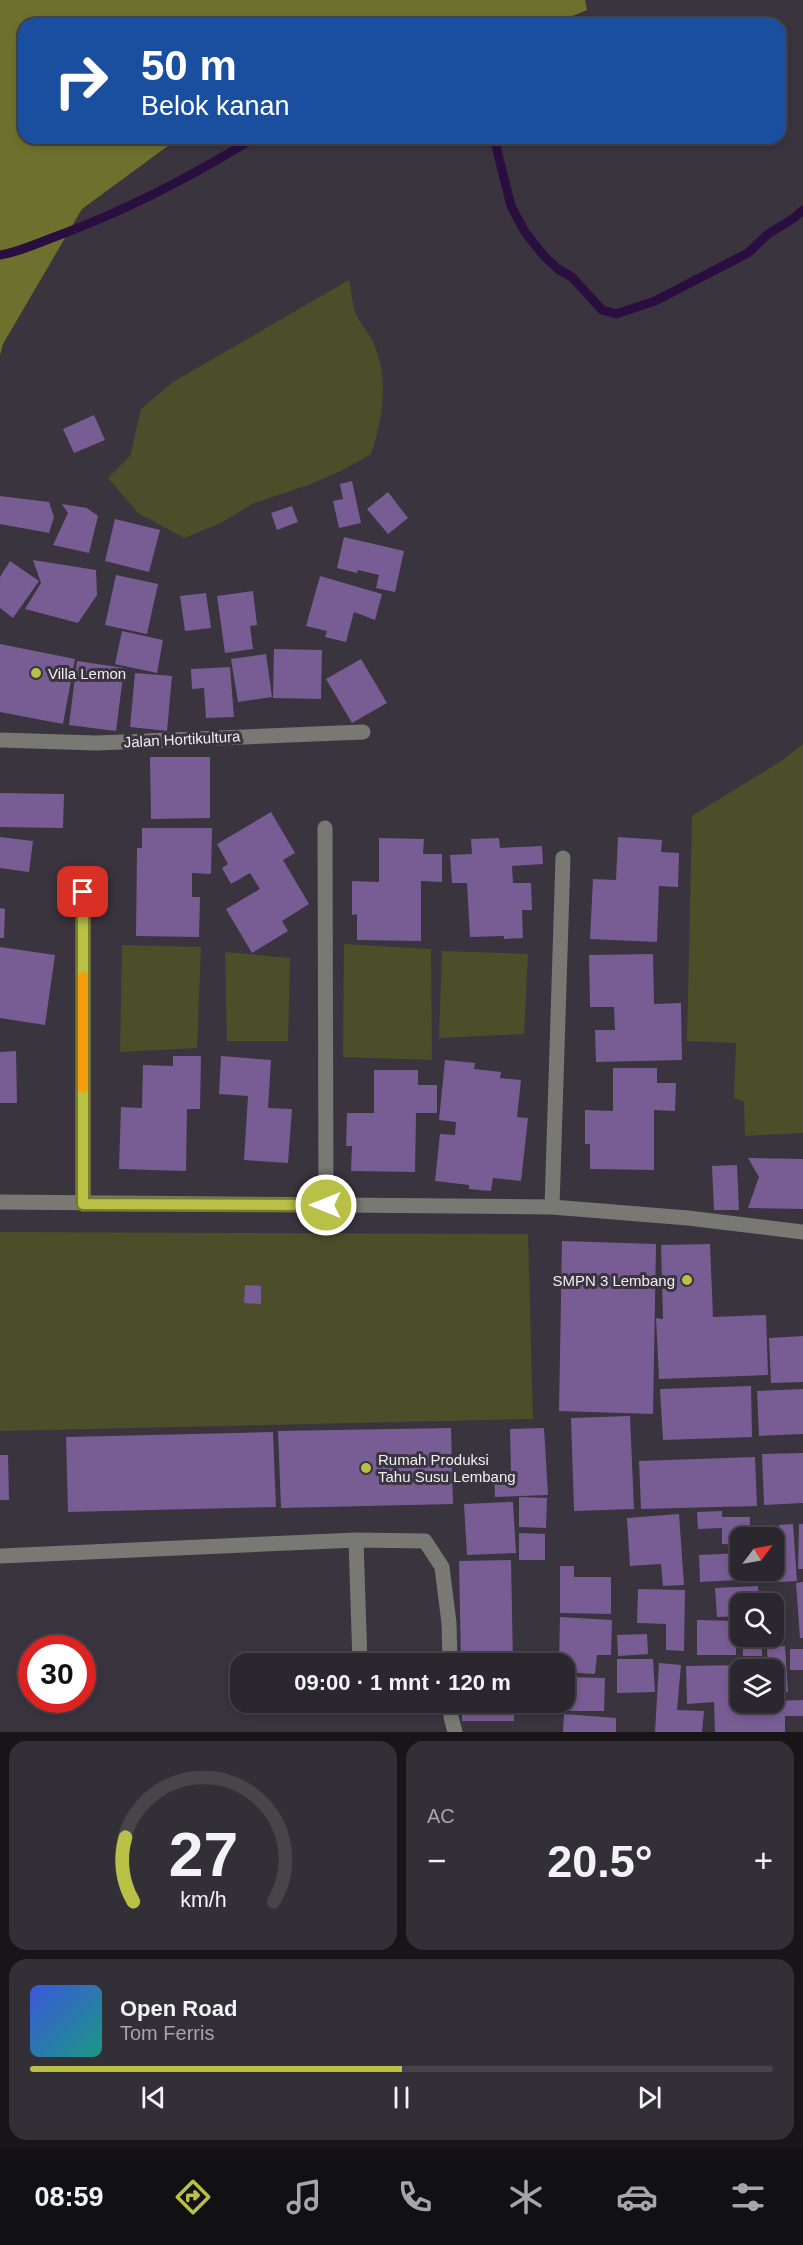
<!DOCTYPE html>
<html lang="id">
<head>
<meta charset="utf-8">
<style>
	:root { --surface:#2b272e; --page:#332f36; --text:#f1f3f6; --muted:#a6a5aa; --line:#47444a; --accent:#b9c046 }
	body { margin:0; font-family:Arial,sans-serif; background:var(--page); color:var(--text); height:100vh; display:flex; flex-direction:column; font-size:22px; white-space:nowrap }
	* { box-sizing:border-box; margin:0 }
	p { font-size:20px; color:var(--muted) }
	.icon { flex:none; width:33px; height:33px; fill:none; stroke:currentColor; stroke-width:2; stroke-linecap:round; stroke-linejoin:round }
	.map { position:relative; height:1732px; overflow:hidden }
	.details { display:flex; flex-direction:column; gap:9px; padding:9px; background:#181519; flex:1 }
	.details>* { flex:none }
	.banner { position:absolute; left:18px; top:18px; width:768px; height:126px; border-radius:18px; box-shadow:0 3px 9px #0003,0 0 0 2px var(--line); background:#1a4fa0; color:#fff; overflow:hidden }
	.needle { width:39px; rotate:58deg }
	.tools { position:absolute; left:730px; top:1527px; display:grid; gap:12px }
	.tools a { display:grid; place-items:center; width:54px; height:54px; border-radius:12px; background:var(--surface); box-shadow:0 3px 9px #0003,0 0 0 2px var(--line); font-size:30px }
	.speed { position:absolute; left:18px; top:1635px; display:flex; gap:12px; font-size:30px; font-weight:700; text-align:center }
	.speed>* { display:grid; place-content:center; width:78px; height:78px; border-radius:50%; background:var(--surface); box-shadow:0 3px 9px #0003,0 0 0 2px var(--line); line-height:1 }
	.speed .limit { border:9px solid #d22; background:#fff; color:#111 }
	.pin { position:absolute; display:grid; place-items:center; width:51px; height:51px; color:#fff; margin:-26px; border-radius:12px; box-shadow:0 3px 9px #0006 }
	.me { position:absolute; width:66px; margin:-33px; rotate:270deg; stroke-linejoin:round; filter:drop-shadow(0 0 4px #0008) }
	.turn { display:flex; align-items:center; gap:21px; height:126px; padding:0 24px; font-size:27px }
	.turn .icon { width:78px; height:78px; stroke-width:2.5 }
	.turn b { display:block; font-size:42px; line-height:51px }
	.big { font-size:45px; font-weight:600; line-height:1.1 }
	.details .card { flex:1; display:flex; flex-direction:column; justify-content:center; gap:9px; min-width:0; padding:0 21px; border-radius:18px; background:var(--page) }
	.details .dial { align-items:center; gap:0 }
	.dial svg { height:156px; overflow:visible; fill:none; stroke:var(--line); stroke-width:7; stroke-linecap:round; text-anchor:middle }
	.dial text { fill:var(--text); stroke:none }
	.song { display:flex; align-items:center; gap:18px }
	.cover { width:72px; height:72px; border-radius:9px; background:linear-gradient(135deg,hsl(230 70% 55%),hsl(170 70% 35%)) }
	.played { height:6px; border-radius:3px; background:linear-gradient(90deg,var(--accent) 50%,var(--line) 50%) }
	.keys { display:flex; justify-content:space-around; direction:ltr }
	.heat { display:flex; justify-content:space-between; align-items:center; font-size:33px; direction:ltr }
	.details .tiles { flex:1; display:grid; gap:9px; grid-template-columns:1fr 1fr }
	.card:last-child { grid-column:span 2 }
	.trip { position:absolute; left:230px; top:1653px; width:345px; height:60px; border-radius:18px; background:var(--surface); box-shadow:0 3px 9px #0003,0 0 0 2px var(--line); font-weight:600; line-height:60px; text-align:center }
	.tab-bar { display:flex; height:96px; justify-content:space-around; align-items:center; background:#111012; color:var(--muted) }
	.tab-bar .icon { width:42px; height:42px }
	.tab-bar .on { color:var(--accent) }
	.tab-bar b { font-size:27px; color:var(--text) }
	.map>svg:first-child { display:block }
	.green { fill:#4b4e28 }
	.forest { fill:#6d712d }
	.lines { fill:none; stroke-linecap:round; stroke-linejoin:round }
	.stream { stroke:#2a0e40; stroke-width:9 }
	.building { fill:#785c94 }
	.minor { stroke:#787973; stroke-width:15 }
	.route-casing { stroke:#787d2e; stroke-width:15 }
	.route { stroke:#b9c046; stroke-width:10 }
	.slow { stroke:#f59e0b; stroke-width:10 }
	.poi-dot { fill:#b9c046; stroke:#39343e; stroke-width:2 }
	.labels { text-anchor:middle; dominant-baseline:central; stroke-width:6; stroke-linejoin:round; paint-order:stroke }
	.poi-label { font-size:15px; fill:#f0edf4; stroke:#39343e; text-anchor:start }
	.street-label { font-size:15px; fill:#f0edf4; stroke:#39343e }
</style>
</head>
<body>
<div class="map">
<svg width="803" height="1732" viewBox="0 0 803 1732">
	<rect width="100%" height="100%" fill="#39343e"/>
	<path class="green" d="M 349,280 C 352,292 352,306 357,317 C 362,326 370,334 374,344 C 389,380 383,419 371,454 L 345,469 L 311,484 L 252,504 L 221,523 L 184,538 L 138,513 L 108,478 L 130,456 L 141,409 L 173,382 Z
		M 803,744 L 803,1133 L 745,1136 L 744,1102 L 734,1098 L 736,1043 L 687,1041 L 692,816 L 781,761 Z
		M 344,944 L 431,949 L 432,1060 L 343,1057 Z
		M 122,945 L 201,947 L 197,1048 L 120,1052 Z
		M 442,951 L 528,954 L 524,1034 L 439,1038 Z
		M 225,952 L 290,958 L 288,1041 L 227,1041 Z
		M 0,1232 L 528,1234 L 533,1419 L 0,1431 Z"/>
	<path class="forest" d="M 0,0 L 585,0 L 587,10 L 553,24 L 24,24 L 24,138 L 182,138 L 176,140 L 82,209 L 3,344 L 0,355 Z"/>
	<g class="lines">
		<path class="stream" d="M 494,138 L 511,206 L 525,232 L 544,256 L 558,269 L 572,277 L 602,310 L 616,314 L 655,301 L 748,253 L 768,234 L 794,218 L 803,210
			M 0,255 C 19,252 38,243 57,236 C 122,212 194,175 254,138"/>
	</g>
	<path class="building" d="M 94,415 L 105,440 L 74,453 L 63,429 Z
		M 352,481 L 361,523 L 339,528 L 333,501 L 343,499 L 340,484 Z
		M 388,492 L 408,518 L 388,534 L 367,509 Z
		M 0,496 L 49,502 L 54,517 L 49,533 L 0,524 Z
		M 62,504 L 87,508 L 98,516 L 89,553 L 53,545 L 68,513 Z
		M 292,506 L 298,522 L 277,530 L 271,513 Z
		M 115,519 L 160,530 L 149,572 L 105,561 Z
		M 344,537 L 404,551 L 395,592 L 376,588 L 379,575 L 358,570 L 357,573 L 337,568 Z
		M 33,560 L 96,570 L 97,595 L 78,623 L 25,609 L 41,583 Z
		M 10,561 L 39,581 L 13,618 L 0,608 L 0,577 Z
		M 116,575 L 158,584 L 147,634 L 105,625 Z
		M 320,576 L 382,594 L 375,620 L 354,612 L 346,642 L 325,637 L 327,631 L 306,626 Z
		M 253,591 L 257,625 L 250,626 L 253,649 L 225,653 L 217,596 Z
		M 206,593 L 211,628 L 185,631 L 180,596 Z
		M 122,631 L 163,640 L 157,673 L 115,664 Z
		M 0,644 L 75,659 L 63,724 L 0,712 Z
		M 274,649 L 322,650 L 321,699 L 273,698 Z
		M 266,654 L 272,697 L 238,702 L 231,659 Z
		M 361,659 L 387,703 L 352,723 L 326,679 Z
		M 77,661 L 124,668 L 116,731 L 69,725 Z
		M 230,667 L 234,717 L 206,718 L 204,688 L 192,689 L 191,669 Z
		M 135,673 L 172,676 L 167,731 L 130,727 Z
		M 150,757 L 210,757 L 210,818 L 151,819 Z
		M 0,793 L 64,794 L 63,828 L 0,827 Z
		M 271,812 L 295,853 L 283,860 L 309,904 L 282,921 L 288,931 L 252,953 L 226,909 L 260,889 L 250,873 L 231,884 L 222,868 L 228,864 L 217,844 Z
		M 142,828 L 212,828 L 211,874 L 192,873 L 192,897 L 200,897 L 199,937 L 136,936 L 137,848 L 142,848 Z
		M 0,837 L 33,841 L 29,872 L 0,868 Z
		M 618,837 L 662,840 L 661,852 L 679,853 L 678,887 L 659,886 L 657,942 L 590,939 L 593,879 L 616,880 Z
		M 379,838 L 424,839 L 423,854 L 442,854 L 442,882 L 421,881 L 421,941 L 357,940 L 357,914 L 352,915 L 352,881 L 379,882 Z
		M 499,838 L 500,848 L 542,846 L 543,864 L 512,866 L 513,883 L 531,883 L 532,910 L 522,910 L 523,938 L 504,939 L 504,936 L 470,937 L 467,883 L 452,883 L 450,855 L 472,854 L 471,839 Z
		M 0,908 L 5,909 L 4,938 L 0,938 Z
		M 0,947 L 55,955 L 45,1025 L 0,1018 Z
		M 653,954 L 654,1004 L 681,1003 L 682,1060 L 596,1062 L 595,1030 L 615,1030 L 614,1007 L 590,1007 L 589,955 Z
		M 16,1051 L 17,1103 L 0,1103 L 0,1052 Z
		M 173,1056 L 201,1056 L 200,1109 L 187,1109 L 186,1171 L 119,1169 L 121,1107 L 142,1108 L 143,1065 L 173,1066 Z
		M 221,1056 L 271,1060 L 268,1108 L 292,1109 L 288,1163 L 244,1160 L 248,1096 L 219,1094 Z
		M 445,1060 L 475,1063 L 474,1069 L 501,1072 L 500,1078 L 521,1080 L 517,1117 L 528,1118 L 521,1181 L 493,1178 L 491,1191 L 469,1189 L 469,1185 L 435,1181 L 440,1134 L 455,1135 L 456,1122 L 439,1120 Z
		M 613,1068 L 657,1068 L 657,1083 L 676,1083 L 675,1111 L 654,1110 L 654,1170 L 590,1169 L 590,1144 L 585,1144 L 585,1110 L 613,1111 Z
		M 374,1070 L 418,1070 L 418,1085 L 437,1085 L 437,1113 L 416,1113 L 415,1172 L 351,1171 L 352,1146 L 346,1146 L 347,1113 L 374,1113 Z
		M 748,1158 L 803,1159 L 803,1209 L 748,1208 L 759,1177 Z
		M 737,1165 L 739,1210 L 714,1210 L 712,1166 Z
		M 562,1241 L 656,1244 L 653,1414 L 559,1411 Z
		M 710,1244 L 713,1317 L 766,1315 L 768,1375 L 659,1379 L 656,1318 L 663,1319 L 661,1245 Z
		M 245,1285 L 261,1286 L 261,1304 L 244,1303 Z
		M 803,1336 L 803,1382 L 771,1383 L 769,1338 Z
		M 751,1386 L 752,1437 L 663,1440 L 660,1389 Z
		M 803,1389 L 803,1434 L 759,1436 L 757,1391 Z
		M 630,1416 L 634,1509 L 574,1511 L 571,1418 Z
		M 451,1428 L 453,1504 L 281,1508 L 278,1431 Z
		M 544,1428 L 548,1495 L 495,1497 L 494,1473 L 511,1473 L 510,1429 Z
		M 273,1432 L 276,1507 L 68,1512 L 66,1437 Z
		M 803,1453 L 803,1503 L 764,1505 L 762,1454 Z
		M 0,1455 L 8,1455 L 9,1500 L 0,1500 Z
		M 755,1457 L 757,1506 L 641,1509 L 639,1461 Z
		M 519,1497 L 547,1498 L 546,1528 L 519,1527 Z
		M 513,1502 L 516,1553 L 467,1555 L 464,1504 Z
		M 722,1511 L 722,1517 L 750,1517 L 750,1538 L 741,1538 L 741,1545 L 722,1544 L 722,1528 L 698,1529 L 697,1512 Z
		M 679,1514 L 684,1585 L 663,1586 L 661,1564 L 630,1566 L 627,1518 Z
		M 793,1524 L 797,1581 L 764,1583 L 763,1570 L 774,1570 L 774,1538 L 765,1538 L 765,1536 L 779,1535 L 779,1525 Z
		M 799,1524 L 803,1524 L 803,1569 L 798,1569 Z
		M 519,1533 L 545,1534 L 545,1560 L 519,1560 Z
		M 741,1553 L 741,1570 L 756,1570 L 757,1579 L 700,1582 L 699,1555 Z
		M 511,1560 L 513,1664 L 461,1664 L 459,1561 Z
		M 560,1566 L 574,1566 L 574,1577 L 611,1577 L 611,1614 L 560,1613 Z
		M 803,1582 L 803,1638 L 800,1638 L 796,1583 Z
		M 758,1586 L 759,1604 L 741,1604 L 741,1616 L 717,1617 L 715,1588 Z
		M 638,1589 L 685,1590 L 684,1651 L 666,1650 L 666,1624 L 637,1623 Z
		M 560,1617 L 612,1620 L 611,1655 L 597,1655 L 595,1674 L 564,1672 L 564,1664 L 559,1664 Z
		M 697,1620 L 736,1621 L 736,1655 L 697,1655 Z
		M 647,1634 L 648,1654 L 618,1656 L 617,1635 Z
		M 743,1636 L 762,1636 L 762,1656 L 743,1656 Z
		M 785,1646 L 788,1692 L 774,1693 L 774,1670 L 768,1670 L 767,1647 Z
		M 790,1649 L 803,1649 L 803,1670 L 790,1670 Z
		M 617,1659 L 653,1659 L 655,1692 L 617,1693 Z
		M 659,1663 L 681,1665 L 677,1710 L 704,1711 L 702,1732 L 655,1732 Z
		M 748,1665 L 748,1670 L 741,1670 L 741,1702 L 803,1700 L 803,1716 L 785,1716 L 785,1732 L 715,1732 L 714,1702 L 687,1704 L 686,1666 Z
		M 564,1677 L 605,1678 L 604,1711 L 561,1711 L 561,1702 L 564,1702 Z
		M 462,1702 L 514,1702 L 514,1721 L 462,1721 Z
		M 564,1714 L 616,1718 L 616,1732 L 563,1732 Z"/>
	<g class="lines">
		<path class="minor" d="M 0,740 L 97,743 L 363,732
			M 325,828 L 326,1205
			M 83,893 L 83,1204
			M 0,1202 L 552,1207 L 563,858
			M 552,1207 L 688,1218 L 803,1232
			M 356,1540 L 360,1664
			M 0,1556 L 356,1540 L 425,1541 L 442,1567 L 449,1623 L 450,1664
			M 451,1702 L 451,1717 L 455,1732"/>
	</g>
	<g class="lines">
		<g class="route-casing">
			<path id="route" d="M 83,892 L 83,1204 L 326,1205"/>
		</g>
		<use href="#route" class="route"/>
		<path class="slow" d="M 83,977 L 83,1088"/>
	</g>
	<g class="poi-dot">
		<circle cx="36" cy="673" r="6"/>
		<circle cx="687" cy="1280" r="6"/>
		<circle cx="366" cy="1468" r="6"/>
	</g>
	<g class="labels">
		<g class="poi-label">
			<text x="48" y="673">Villa Lemon</text>
			<text x="675" y="1280" text-anchor="end">SMPN 3 Lembang</text>
			<text x="378" y="1459">Rumah Produksi<tspan x="378" dy="17">Tahu Susu Lembang</tspan></text>
		</g>
		<g class="street-label">
			<text transform="translate(182 739) rotate(-3)">Jalan Hortikultura</text>
		</g>
	</g>
</svg>
<div class="tools">
<a><svg class="needle" viewBox="-14 -14 28 28"><path d="M0-13l5 13h-10z" fill="#e53935"/><path d="M0 13l5-13h-10z" fill="#a6a5aa"/></svg></a>
<a><svg class="icon" aria-label="search" viewBox="0 0 24 24"><circle cx="10" cy="10" r="6"/><path d="M15 15l6 6"/></svg></a>
<a><svg class="icon" aria-label="layers" viewBox="0 0 24 24"><path d="M12 4l9 5-9 5-9-5zM3 14l9 5 9-5"/></svg></a>
</div>
<div class="speed"><div class="limit">30</div></div>
<div class="pin" style="left:83px;top:892px;background:#d93025"><svg class="icon" aria-label="arrive" viewBox="0 0 24 24"><path d="M6 21V4h12l-3 4 3 4H6"/></svg></div>
<svg class="me" style="left:326px;top:1205px" viewBox="-20 -20 40 40"><circle r="17" fill="#b9c046" stroke="#fff" stroke-width="3"/><path d="M0-11L8 9 0 5-8 9z" fill="#fff"/></svg>
<div class="trip">09:00 · 1 mnt · 120 m</div>
<div class="banner">
<div class="turn"><svg class="icon" aria-label="right" viewBox="0 0 24 24"><path d="M7 20v-9h11M14 6l5 5-5 5"/></svg><div><b>50 m</b>Belok kanan</div></div>
</div>
</div>
<section class="details">
<div class="tiles">
<div class="card dial"><svg viewBox="0 0 100 80">
<path d="M14 69A42 42 0 1 1 86 69"/>
<path d="M14 69A42 42 0 0 1 10 36" stroke="#b9c046"/>
<text x="50" y="56" font-size="32" font-weight="700">27</text>
<text x="50" y="72" font-size="11">km/h</text>
</svg></div>
<div class="card"><p>AC</p>
<div class="heat"><a>−</a><b class="big">20.5°</b><a>+</a></div>
</div>
<div class="card">
<div class="song"><i class="cover"></i><div><b>Open Road</b><p>Tom Ferris</p></div></div>
<div class="played"></div>
<div class="keys"><svg class="icon" aria-label="previous" viewBox="0 0 24 24"><path d="M18 5L8 12l10 7zM5 5v14"/></svg><svg class="icon" aria-label="pause" viewBox="0 0 24 24"><path d="M8 5v14M16 5v14"/></svg><svg class="icon" aria-label="next" viewBox="0 0 24 24"><path d="M6 5l10 7-10 7zM19 5v14"/></svg></div>
</div>
</div>
</section>
<nav class="tab-bar">
<b>08:59</b>
<svg class="icon on" aria-label="directions" viewBox="0 0 24 24"><path d="M12 3l9 9-9 9-9-9zM9 14v-3h6M13 9l2 2-2 2"/></svg>
<svg class="icon" aria-label="music" viewBox="0 0 24 24"><path d="M9 18V5l10-2v13"/><circle cx="6" cy="18" r="3"/><circle cx="16" cy="16" r="3"/></svg>
<svg class="icon" aria-label="phone" viewBox="0 0 24 24"><path d="M5 4h4l2 5-3 2q2 4 5 5l2-3 5 2v4C11 20 4 13 5 4z"/></svg>
<svg class="icon" aria-label="climate" viewBox="0 0 24 24"><path d="M12 3v18M4 7l16 10M4 17L20 7"/></svg>
<svg class="icon" aria-label="car" viewBox="0 0 24 24"><path d="M5 17H2v-5l4-1 3-4h7l3 4 3 1v5h-3M9 17h6M6 11h13"/><circle cx="7" cy="17" r="2"/><circle cx="17" cy="17" r="2"/></svg>
<svg class="icon" aria-label="filters" viewBox="0 0 24 24"><path d="M4 7h16M4 17h16"/><circle cx="9" cy="7" r="2"/><circle cx="15" cy="17" r="2"/></svg>
</nav>
</body>
</html>
